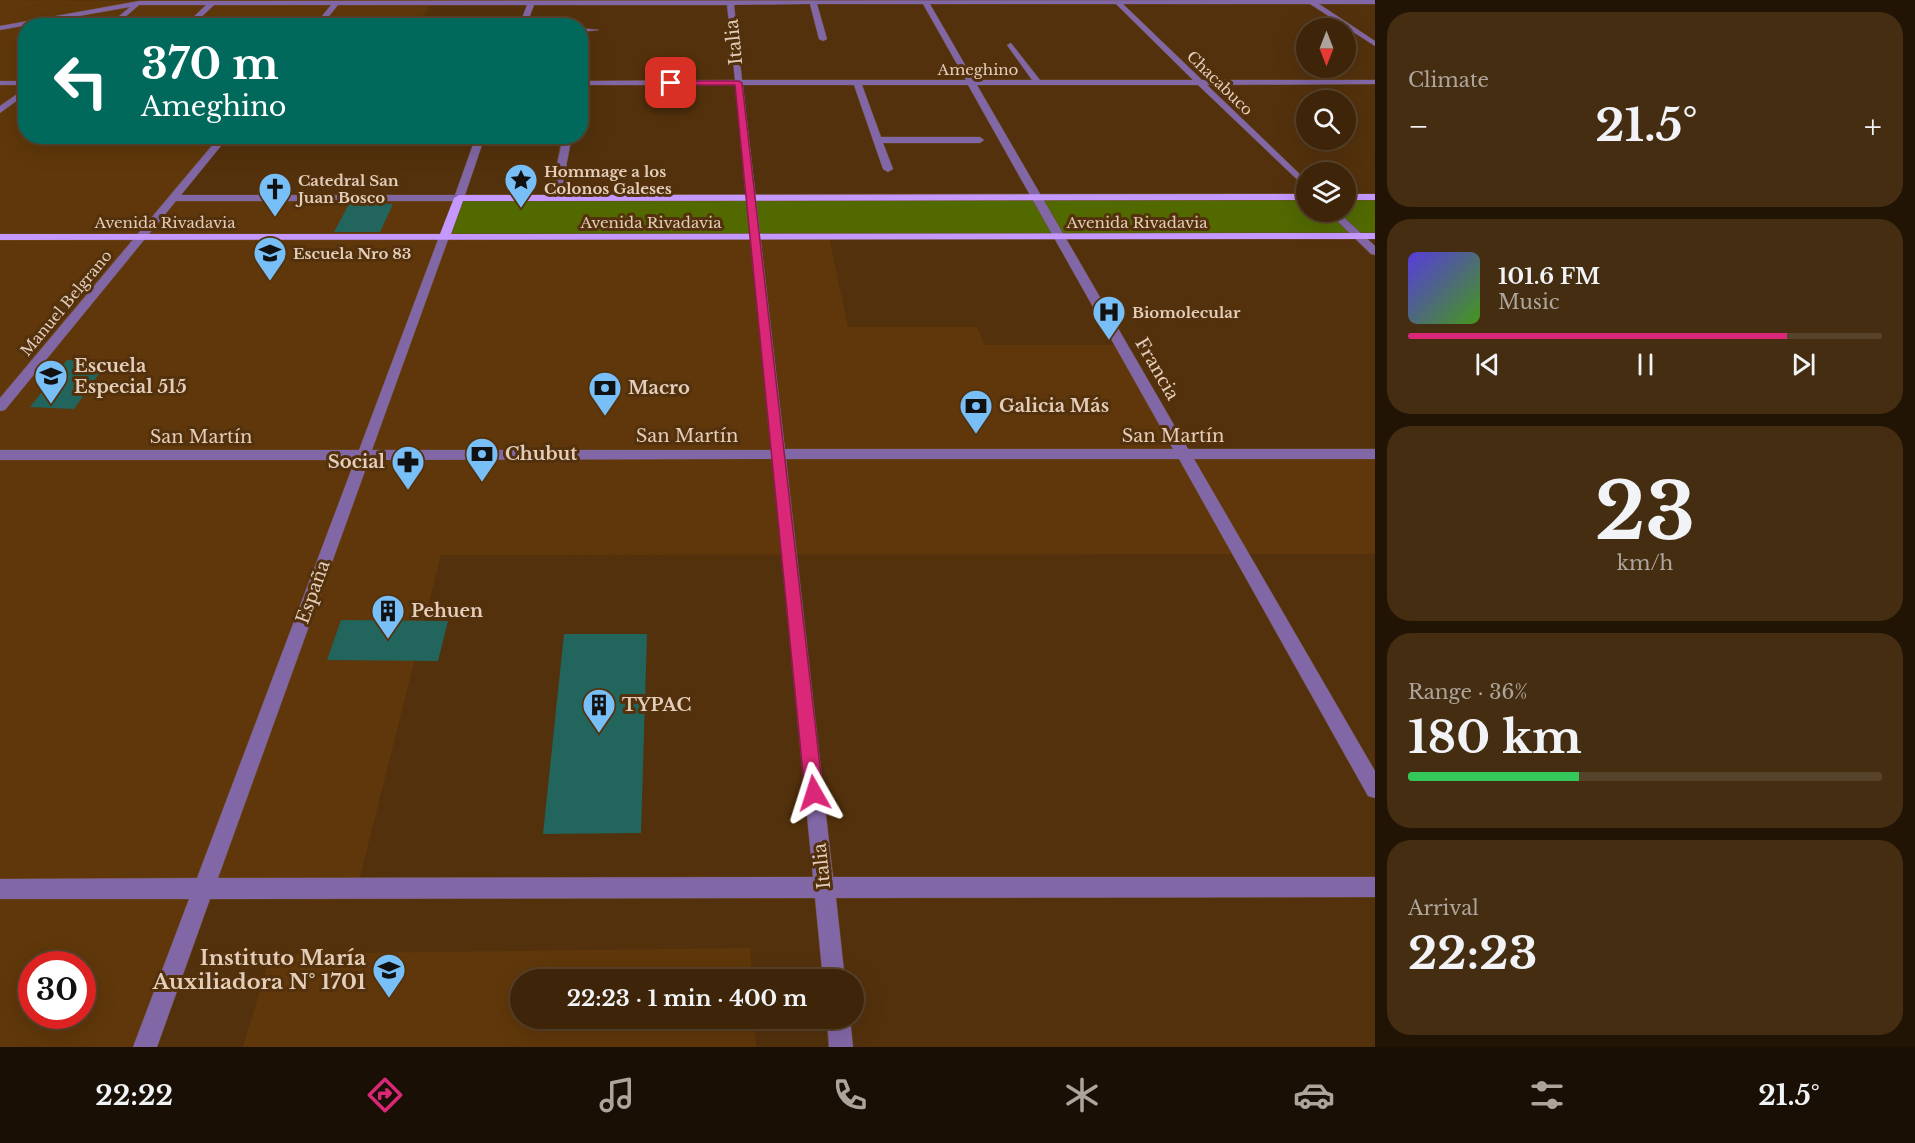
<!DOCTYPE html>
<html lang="en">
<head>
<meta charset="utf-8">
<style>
	:root { --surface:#3e2509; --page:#452d12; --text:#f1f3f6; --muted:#ada59c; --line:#57422a; --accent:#db2777 }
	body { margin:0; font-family:"Libre Baskerville",serif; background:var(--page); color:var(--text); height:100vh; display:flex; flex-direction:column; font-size:22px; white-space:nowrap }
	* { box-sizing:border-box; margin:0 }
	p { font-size:20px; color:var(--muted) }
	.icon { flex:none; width:33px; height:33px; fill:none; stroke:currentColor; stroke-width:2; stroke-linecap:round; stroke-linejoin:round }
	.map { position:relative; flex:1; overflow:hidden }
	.sheet { display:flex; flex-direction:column; gap:12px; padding:12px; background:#221405; width:540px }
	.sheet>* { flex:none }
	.guide { position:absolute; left:18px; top:18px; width:570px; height:126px; border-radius:24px; box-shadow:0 6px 24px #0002,0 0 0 2px var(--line); background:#00695c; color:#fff; overflow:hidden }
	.needle { width:39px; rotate:180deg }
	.buttons { position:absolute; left:1296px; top:18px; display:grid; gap:12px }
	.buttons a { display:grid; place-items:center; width:60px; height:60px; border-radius:50%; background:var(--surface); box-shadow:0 6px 24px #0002,0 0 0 2px var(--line); font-size:30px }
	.speed { position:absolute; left:18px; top:951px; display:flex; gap:12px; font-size:30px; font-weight:700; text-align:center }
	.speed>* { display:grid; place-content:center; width:78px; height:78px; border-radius:50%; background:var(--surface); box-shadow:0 6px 24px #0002,0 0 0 2px var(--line); line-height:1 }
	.speed .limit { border:9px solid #d22; background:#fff; color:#111 }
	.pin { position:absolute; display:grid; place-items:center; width:51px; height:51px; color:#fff; margin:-26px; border-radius:12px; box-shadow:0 3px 9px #0006 }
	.me { position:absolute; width:66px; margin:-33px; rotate:354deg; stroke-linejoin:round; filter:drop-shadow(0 0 4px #0008) }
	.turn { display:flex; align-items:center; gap:21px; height:126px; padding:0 24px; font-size:27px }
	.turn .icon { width:78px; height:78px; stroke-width:2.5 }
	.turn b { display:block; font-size:42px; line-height:51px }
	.big { font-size:45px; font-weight:800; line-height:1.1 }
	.sheet .widget { flex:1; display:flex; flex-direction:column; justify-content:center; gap:9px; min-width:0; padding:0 21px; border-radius:24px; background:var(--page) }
	.sheet .dial { align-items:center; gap:0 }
	.dial b { font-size:78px; line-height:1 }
	.song { display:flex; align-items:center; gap:18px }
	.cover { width:72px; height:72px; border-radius:9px; background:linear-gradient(135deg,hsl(250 70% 55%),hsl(100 70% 35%)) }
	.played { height:6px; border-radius:3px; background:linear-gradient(90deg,var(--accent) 80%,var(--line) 80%) }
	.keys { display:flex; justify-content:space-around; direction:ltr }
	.heat { display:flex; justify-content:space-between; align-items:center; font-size:33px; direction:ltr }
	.charge { height:9px; border-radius:4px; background:linear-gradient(90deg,#34c759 36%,var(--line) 0) }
	.trip { position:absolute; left:510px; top:969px; width:354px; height:60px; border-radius:30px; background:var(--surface); box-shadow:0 6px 24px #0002,0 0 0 2px var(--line); font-weight:800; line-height:60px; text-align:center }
	.dock { display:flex; height:96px; justify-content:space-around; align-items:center; background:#190f04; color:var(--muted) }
	.dock .icon { width:42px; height:42px }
	.dock .current { color:var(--accent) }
	.dock b { font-size:27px; color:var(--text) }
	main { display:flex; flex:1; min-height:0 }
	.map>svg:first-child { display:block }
	.built { fill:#5f370a; fill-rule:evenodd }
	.green { fill:#526900 }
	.building { fill:#21655d }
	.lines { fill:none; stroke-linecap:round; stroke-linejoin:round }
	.minor-casing { stroke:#6d4d2c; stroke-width:1 }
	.major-casing { stroke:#6d4d2c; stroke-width:1 }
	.minor { fill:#8267a6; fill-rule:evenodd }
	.major { fill:#c598fe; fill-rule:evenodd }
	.route { fill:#db2777; stroke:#8e194d; stroke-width:1.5 }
	.labels { text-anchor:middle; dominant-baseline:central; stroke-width:6; stroke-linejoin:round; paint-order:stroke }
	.far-street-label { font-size:15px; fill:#e3cebb; stroke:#53310c }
	.far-poi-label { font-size:15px; font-weight:bold; fill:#e3cebb; stroke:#53310c; text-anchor:start }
	.street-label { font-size:18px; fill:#e3cebb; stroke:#53310c }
	.poi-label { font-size:18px; font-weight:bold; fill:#e3cebb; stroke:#53310c; text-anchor:start }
	.near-poi-label { font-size:21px; font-weight:bold; fill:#e3cebb; stroke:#53310c; text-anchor:end }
</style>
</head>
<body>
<main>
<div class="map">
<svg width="1375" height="1047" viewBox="0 0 1375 1047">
	<rect width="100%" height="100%" fill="#53310c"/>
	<path class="built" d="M 0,0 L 431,3 L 418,25 L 26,26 L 26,136 L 225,137 L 175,197 L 459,198 L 829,237 L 848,327 L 977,327 L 984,345 L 1121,345 L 1183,454 L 1375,454 L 1375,554 L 441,555 L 357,889 L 203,889 L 145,1047 L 0,1047 ZM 32,964 L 82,964 L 82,1016 L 32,1016 Z
		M 750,948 L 752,979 L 520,980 L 520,1018 L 754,1019 L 756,1047 L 243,1047 L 271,954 Z"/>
	<path class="green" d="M 1306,197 L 1306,212 L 1346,212 L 1346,197 L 1375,197 L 1375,236 L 444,237 L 459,198 Z"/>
	<path class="building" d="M 349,204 L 393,204 L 380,232 L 334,232 Z
		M 67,360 L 108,361 L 74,409 L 30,407 Z
		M 341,620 L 448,621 L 438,661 L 327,660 Z
		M 564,634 L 647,634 L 641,833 L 543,834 Z"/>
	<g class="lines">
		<g class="minor-casing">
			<path id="minor" d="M 1375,0 L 1375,4 L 1319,4 L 1375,41 L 1375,46 L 1310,4 L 1123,4 L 1202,80 L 1375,80 L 1375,84 L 1207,85 L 1306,180 L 1306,188 L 1198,85 L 977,85 L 1188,449 L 1375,449 L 1375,459 L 1194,459 L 1375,771 L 1375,798 L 1368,796 L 1179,459 L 786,459 L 833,877 L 1375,877 L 1375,897 L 836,898 L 845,980 L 823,980 L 815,898 L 210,899 L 157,1047 L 133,1047 L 189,899 L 0,899 L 0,879 L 197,878 L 355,460 L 0,460 L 0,450 L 359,450 L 439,237 L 444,234 L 449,237 L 372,450 L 771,450 L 735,85 L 580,85 L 580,81 L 735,80 L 727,5 L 534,5 L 526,26 L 519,26 L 527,5 L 338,5 L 321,26 L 314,26 L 331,5 L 214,5 L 192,26 L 184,26 L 206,5 L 139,5 L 115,26 L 107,26 L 130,7 L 0,30 L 0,26 L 139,1 ZM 810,4 L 819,39 L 823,41 L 827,39 L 817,4 L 923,4 L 966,80 L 742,80 L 734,5 ZM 930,4 L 1116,4 L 1193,80 L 1040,80 L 1011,43 L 1007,45 L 1032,80 L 974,80 ZM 743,85 L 854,85 L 883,169 L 888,172 L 893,169 L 883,143 L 980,143 L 984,140 L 980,137 L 881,137 L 862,85 L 968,85 L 1173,449 L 785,449 ZM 772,459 L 813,877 L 218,878 L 369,460 Z
				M 580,28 L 599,30 L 580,32 Z
				M 0,81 L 26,81 L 26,85 L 0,85 Z
				M 26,88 L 26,94 L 0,113 L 0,106 Z
				M 220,136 L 229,136 L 181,195 L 455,195 L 476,136 L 485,136 L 464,198 L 459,201 L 176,201 L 5,410 L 0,411 L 0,398 Z
				M 563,136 L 572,136 L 560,198 L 555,201 L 550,198 Z
				M 1328,212 L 1338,212 L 1375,246 L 1375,255 L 1371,254 Z
				M 827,1018 L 850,1018 L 853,1047 L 829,1047 Z"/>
		</g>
		<g class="major-casing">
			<path id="major" d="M 1306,194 L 1306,200 L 463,201 L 451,234 L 1375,233 L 1375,239 L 0,240 L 0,234 L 440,234 L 454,198 L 459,195 Z
				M 1346,194 L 1375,194 L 1375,200 L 1346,200 Z"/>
		</g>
		<use href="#minor" class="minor"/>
		<use href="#major" class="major"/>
	</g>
	<path class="route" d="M 671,81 L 739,81 L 742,83 L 823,793 L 820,799 L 814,801 L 808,799 L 805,793 L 735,85 L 668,85 Z"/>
	<defs>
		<g id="sight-pin" transform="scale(1.725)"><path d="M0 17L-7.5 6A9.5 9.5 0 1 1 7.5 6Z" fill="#78bff7" stroke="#53310c"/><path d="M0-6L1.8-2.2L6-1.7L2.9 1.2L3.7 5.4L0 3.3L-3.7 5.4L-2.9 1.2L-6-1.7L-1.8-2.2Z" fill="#111"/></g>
		<g id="church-pin" transform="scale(1.725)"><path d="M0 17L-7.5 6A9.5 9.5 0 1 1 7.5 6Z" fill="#78bff7" stroke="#53310c"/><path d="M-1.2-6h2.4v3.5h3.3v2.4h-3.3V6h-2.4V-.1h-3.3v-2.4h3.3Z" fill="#111"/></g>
		<g id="school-pin" transform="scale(1.725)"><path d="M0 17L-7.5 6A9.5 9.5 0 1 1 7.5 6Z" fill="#78bff7" stroke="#53310c"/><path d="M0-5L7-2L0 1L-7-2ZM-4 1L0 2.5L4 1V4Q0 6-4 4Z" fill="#111"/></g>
		<g id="hospital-pin" transform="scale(1.725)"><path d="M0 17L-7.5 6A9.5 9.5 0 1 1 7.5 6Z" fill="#78bff7" stroke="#53310c"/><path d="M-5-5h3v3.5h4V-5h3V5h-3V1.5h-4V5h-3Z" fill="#111"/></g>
		<g id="bank-pin" transform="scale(1.725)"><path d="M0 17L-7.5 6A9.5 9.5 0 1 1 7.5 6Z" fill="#78bff7" stroke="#53310c"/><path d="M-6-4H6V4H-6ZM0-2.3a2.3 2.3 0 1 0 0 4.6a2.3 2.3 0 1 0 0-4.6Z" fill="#111"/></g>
		<g id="pharmacy-pin" transform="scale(1.725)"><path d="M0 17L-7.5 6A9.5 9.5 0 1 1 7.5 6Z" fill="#78bff7" stroke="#53310c"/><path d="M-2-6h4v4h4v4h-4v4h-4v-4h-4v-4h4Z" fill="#111"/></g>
		<g id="building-pin" transform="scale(1.725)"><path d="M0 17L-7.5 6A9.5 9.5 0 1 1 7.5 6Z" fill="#78bff7" stroke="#53310c"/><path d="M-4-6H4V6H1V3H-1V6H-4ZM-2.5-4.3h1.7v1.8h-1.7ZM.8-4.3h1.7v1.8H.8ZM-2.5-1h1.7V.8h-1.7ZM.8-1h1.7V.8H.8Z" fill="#111"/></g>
	</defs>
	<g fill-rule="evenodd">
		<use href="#sight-pin" x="521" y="180"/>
		<use href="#church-pin" x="275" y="189"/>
		<use href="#school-pin" x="270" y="253"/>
		<use href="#hospital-pin" x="1109" y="312"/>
		<use href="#school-pin" x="51" y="376"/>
		<use href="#bank-pin" x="605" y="388"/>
		<use href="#bank-pin" x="976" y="406"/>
		<use href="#bank-pin" x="482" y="454"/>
		<use href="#pharmacy-pin" x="408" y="462"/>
		<use href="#building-pin" x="388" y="611"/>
		<use href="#building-pin" x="599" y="705"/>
		<use href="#school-pin" x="389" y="970"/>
	</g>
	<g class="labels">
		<g class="far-street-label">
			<text x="978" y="69">Ameghino</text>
			<text transform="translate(1220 83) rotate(44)">Chacabuco</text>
			<text x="165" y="222">Avenida Rivadavia</text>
			<text x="651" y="222">Avenida Rivadavia</text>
			<text x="1137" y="222">Avenida Rivadavia</text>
			<text transform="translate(66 303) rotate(-50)">Manuel Belgrano</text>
		</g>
		<g class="far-poi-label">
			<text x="544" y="171">Hommage a los<tspan x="544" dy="17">Colonos Galeses</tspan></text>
			<text x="298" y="180">Catedral San<tspan x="298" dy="17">Juan Bosco</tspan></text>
			<text x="293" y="253">Escuela Nro 83</text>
			<text x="1132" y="312">Biomolecular</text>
		</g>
		<g class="street-label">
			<text transform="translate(734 42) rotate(-96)">Italia</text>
			<text transform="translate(1157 369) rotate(60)">Francia</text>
			<text x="687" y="436">San Martín</text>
			<text x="1173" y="436">San Martín</text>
			<text x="201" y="437">San Martín</text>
			<text transform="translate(313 592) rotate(-70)">España</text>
			<text transform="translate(822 866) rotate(-96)">Italia</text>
		</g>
		<g class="poi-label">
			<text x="74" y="366">Escuela<tspan x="74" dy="21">Especial 515</tspan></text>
			<text x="628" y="388">Macro</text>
			<text x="999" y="406">Galicia Más</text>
			<text x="505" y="454">Chubut</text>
			<text x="385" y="462" text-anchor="end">Social</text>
			<text x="411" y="611">Pehuen</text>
			<text x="622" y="705">TYPAC</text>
		</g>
		<g class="near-poi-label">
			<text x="366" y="958">Instituto María<tspan x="366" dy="24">Auxiliadora N° 1701</tspan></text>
		</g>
	</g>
</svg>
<div class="buttons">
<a><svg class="needle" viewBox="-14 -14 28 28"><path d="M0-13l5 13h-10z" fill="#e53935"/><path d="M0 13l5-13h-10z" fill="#ada59c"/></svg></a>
<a><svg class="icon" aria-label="search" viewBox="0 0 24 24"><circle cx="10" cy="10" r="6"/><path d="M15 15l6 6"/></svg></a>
<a><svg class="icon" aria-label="layers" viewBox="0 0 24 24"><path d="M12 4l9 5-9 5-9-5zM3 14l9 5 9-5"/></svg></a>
</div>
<div class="speed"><div class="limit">30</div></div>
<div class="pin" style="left:671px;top:83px;background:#d93025"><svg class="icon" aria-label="arrive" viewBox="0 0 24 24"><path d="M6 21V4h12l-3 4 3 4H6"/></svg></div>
<svg class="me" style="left:814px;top:793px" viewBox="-20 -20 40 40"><path d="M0-17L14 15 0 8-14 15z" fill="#db2777" stroke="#fff" stroke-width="4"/></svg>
<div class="trip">22:23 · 1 min · 400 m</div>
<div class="guide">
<div class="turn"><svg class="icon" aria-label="left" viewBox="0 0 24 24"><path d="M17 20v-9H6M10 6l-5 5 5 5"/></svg><div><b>370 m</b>Ameghino</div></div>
</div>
</div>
<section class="sheet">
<div class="widget"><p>Climate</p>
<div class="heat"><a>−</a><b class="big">21.5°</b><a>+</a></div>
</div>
<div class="widget">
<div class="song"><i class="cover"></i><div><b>101.6 FM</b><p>Music</p></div></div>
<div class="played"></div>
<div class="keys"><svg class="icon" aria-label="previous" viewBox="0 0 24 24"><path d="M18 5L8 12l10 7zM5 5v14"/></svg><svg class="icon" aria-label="pause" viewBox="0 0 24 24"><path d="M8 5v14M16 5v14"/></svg><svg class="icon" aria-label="next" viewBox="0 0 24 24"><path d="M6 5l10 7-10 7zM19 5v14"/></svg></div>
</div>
<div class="widget dial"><b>23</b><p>km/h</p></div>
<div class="widget"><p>Range · 36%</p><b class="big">180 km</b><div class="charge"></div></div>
<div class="widget"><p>Arrival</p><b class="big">22:23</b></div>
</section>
</main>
<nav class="dock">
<b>22:22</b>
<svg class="icon current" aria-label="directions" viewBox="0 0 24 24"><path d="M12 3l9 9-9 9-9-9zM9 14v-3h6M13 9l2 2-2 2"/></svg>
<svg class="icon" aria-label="music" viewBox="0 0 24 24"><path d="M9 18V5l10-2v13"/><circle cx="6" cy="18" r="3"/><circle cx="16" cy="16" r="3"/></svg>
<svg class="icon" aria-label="phone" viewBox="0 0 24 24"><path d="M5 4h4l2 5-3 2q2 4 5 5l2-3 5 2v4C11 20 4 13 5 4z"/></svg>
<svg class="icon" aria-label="climate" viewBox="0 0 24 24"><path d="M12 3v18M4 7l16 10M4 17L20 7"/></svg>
<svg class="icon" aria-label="car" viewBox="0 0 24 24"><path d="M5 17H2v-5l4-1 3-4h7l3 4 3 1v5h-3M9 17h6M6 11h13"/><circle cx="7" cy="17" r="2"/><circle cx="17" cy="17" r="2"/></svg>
<svg class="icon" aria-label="filters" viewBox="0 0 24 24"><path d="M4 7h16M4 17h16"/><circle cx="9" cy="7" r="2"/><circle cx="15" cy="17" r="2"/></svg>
<b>21.5°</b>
</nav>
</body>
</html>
